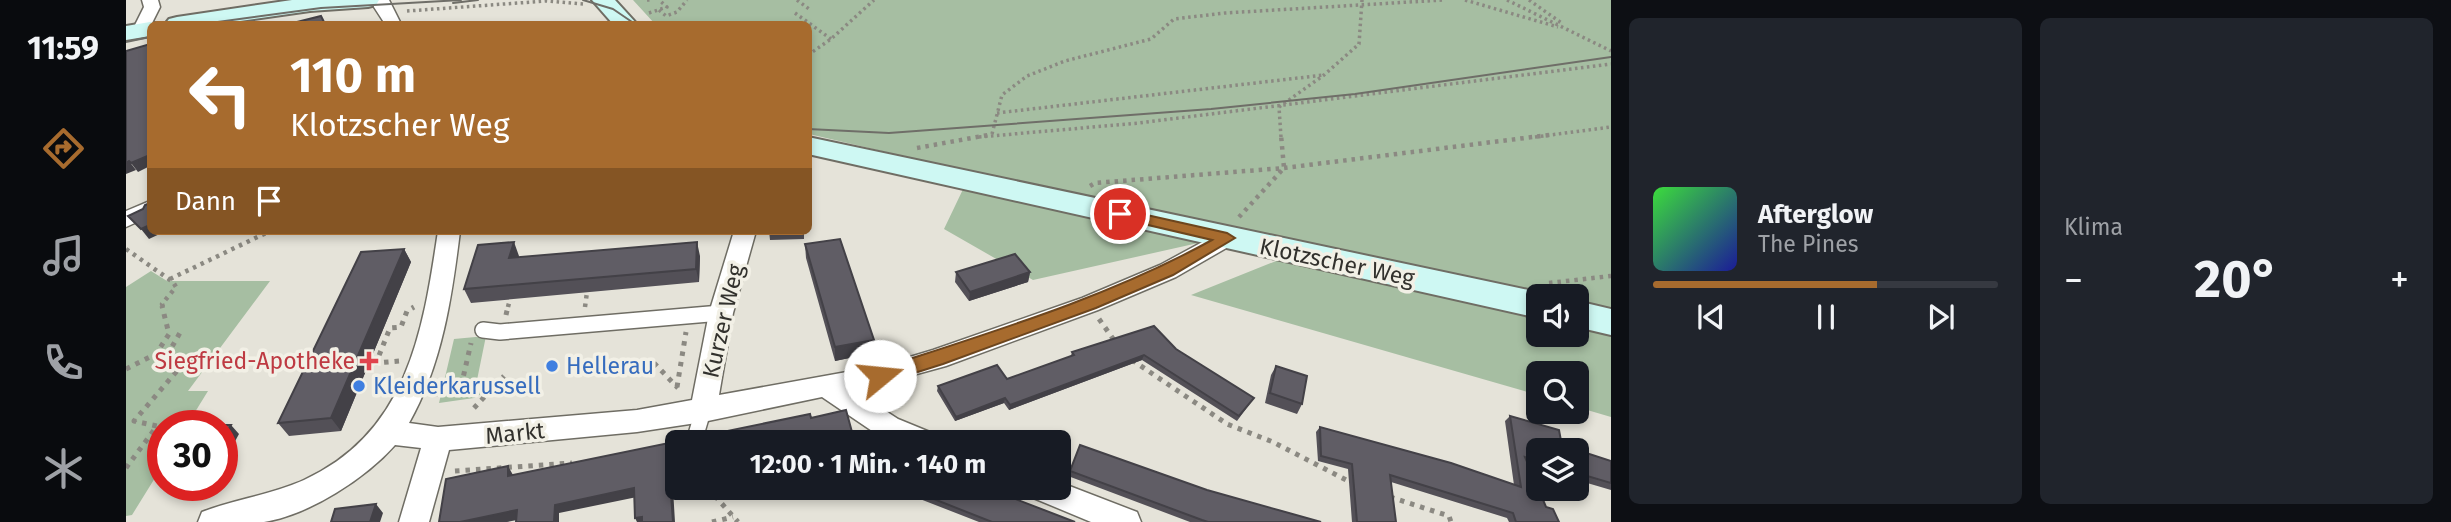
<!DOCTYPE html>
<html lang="de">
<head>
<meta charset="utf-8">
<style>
	:root { --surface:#171b24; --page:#20242c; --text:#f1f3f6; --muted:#9ea1a6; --line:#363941; --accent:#a76b2e }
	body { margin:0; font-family:"Fira Sans",sans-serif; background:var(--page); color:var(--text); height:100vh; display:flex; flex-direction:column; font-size:26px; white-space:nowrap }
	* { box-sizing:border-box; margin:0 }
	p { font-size:23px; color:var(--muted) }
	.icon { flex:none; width:38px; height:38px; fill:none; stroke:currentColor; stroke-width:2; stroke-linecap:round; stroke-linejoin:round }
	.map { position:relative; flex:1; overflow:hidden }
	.details { display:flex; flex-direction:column; gap:18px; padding:18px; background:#0d0f14; width:840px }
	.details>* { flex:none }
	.banner { position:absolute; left:21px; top:21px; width:665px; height:214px; border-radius:10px; box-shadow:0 4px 10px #0003; background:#a76b2e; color:#fff; overflow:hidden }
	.controls { position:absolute; left:1400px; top:284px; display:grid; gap:14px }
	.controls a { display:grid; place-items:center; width:63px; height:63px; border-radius:10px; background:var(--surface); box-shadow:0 4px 10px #0003; font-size:35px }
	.speed { position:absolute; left:21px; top:410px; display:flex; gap:14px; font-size:35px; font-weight:700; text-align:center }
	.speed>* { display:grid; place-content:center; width:91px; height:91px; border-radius:50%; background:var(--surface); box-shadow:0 4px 10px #0003; line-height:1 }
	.speed .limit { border:10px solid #d22; background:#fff; color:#111 }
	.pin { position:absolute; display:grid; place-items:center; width:60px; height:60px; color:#fff; margin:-30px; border:4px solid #fff; border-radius:50%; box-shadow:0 2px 7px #0007 }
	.me { position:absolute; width:77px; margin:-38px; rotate:73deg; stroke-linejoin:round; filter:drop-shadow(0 0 5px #0008) }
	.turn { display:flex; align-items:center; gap:24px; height:147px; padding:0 28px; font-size:32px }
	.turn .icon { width:91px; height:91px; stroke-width:2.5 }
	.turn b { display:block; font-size:49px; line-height:60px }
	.then { display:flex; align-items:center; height:66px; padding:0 28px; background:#0003; gap:14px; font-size:26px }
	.big { font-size:52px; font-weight:700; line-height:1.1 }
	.details .card { flex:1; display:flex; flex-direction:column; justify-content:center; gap:10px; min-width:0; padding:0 24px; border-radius:10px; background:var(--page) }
	.song { display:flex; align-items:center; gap:21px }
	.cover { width:84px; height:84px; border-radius:10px; background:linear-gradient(135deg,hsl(120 70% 55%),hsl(240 70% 35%)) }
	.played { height:7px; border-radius:4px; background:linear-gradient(90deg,var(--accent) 65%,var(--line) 65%) }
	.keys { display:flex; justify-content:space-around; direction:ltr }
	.heat { display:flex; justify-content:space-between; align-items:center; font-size:38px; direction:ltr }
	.details .tiles { flex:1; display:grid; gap:18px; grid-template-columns:repeat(2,1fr) }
	.trip { position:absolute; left:539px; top:430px; width:406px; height:70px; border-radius:10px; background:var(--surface); box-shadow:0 4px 10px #0003; font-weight:700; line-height:70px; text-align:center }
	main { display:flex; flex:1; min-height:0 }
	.dock { display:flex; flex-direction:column; width:126px; justify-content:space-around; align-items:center; background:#090b0e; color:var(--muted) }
	.dock .icon { width:49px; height:49px }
	.dock .current { color:var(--accent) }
	.dock b { font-size:32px; color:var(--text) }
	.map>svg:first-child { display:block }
	.green { fill:#a6bea2; fill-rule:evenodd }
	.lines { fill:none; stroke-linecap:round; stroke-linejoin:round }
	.lane-casing { stroke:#6f6d64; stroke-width:18 }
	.street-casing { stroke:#6f6d64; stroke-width:3 }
	.secondary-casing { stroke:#6f6d64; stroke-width:4 }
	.path-far2 { stroke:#8b8982; stroke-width:3.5; stroke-dasharray:2.5 3.5; stroke-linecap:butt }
	.path-far1 { stroke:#8b8982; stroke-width:4.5; stroke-dasharray:3.5 5; stroke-linecap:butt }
	.path { stroke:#8b8982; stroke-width:5; stroke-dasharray:4.5 6; stroke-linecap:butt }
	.lane { stroke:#fff; stroke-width:15 }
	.street { fill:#fff; fill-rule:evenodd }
	.secondary { fill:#cef8f3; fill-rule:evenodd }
	.tram { stroke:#6f6e68; stroke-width:2 }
	.wall { fill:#535057 }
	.shaded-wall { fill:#434147 }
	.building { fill:#605d65; stroke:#434147; stroke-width:2 }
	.route { fill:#a76b2e; stroke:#6d461e; stroke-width:2 }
	.health-dot { fill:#e0444e; stroke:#f2f0e6; stroke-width:2.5 }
	.shop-dot { fill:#3f7fe0; stroke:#f2f0e6; stroke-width:2.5 }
	.labels { text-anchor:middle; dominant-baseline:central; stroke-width:7; stroke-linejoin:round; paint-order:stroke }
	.street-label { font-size:23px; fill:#32312d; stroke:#f2f0e6 }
	.health-label { font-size:23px; fill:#be3a42; stroke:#f2f0e6; text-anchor:end }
	.shop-label { font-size:23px; fill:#366cbe; stroke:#f2f0e6; text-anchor:start }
</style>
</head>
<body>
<main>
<nav class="dock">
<b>11:59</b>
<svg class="icon current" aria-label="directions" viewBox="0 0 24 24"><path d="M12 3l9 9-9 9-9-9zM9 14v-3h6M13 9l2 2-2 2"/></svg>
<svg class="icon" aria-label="music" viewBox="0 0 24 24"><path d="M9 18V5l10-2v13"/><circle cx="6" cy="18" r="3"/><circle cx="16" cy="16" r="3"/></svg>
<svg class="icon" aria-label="phone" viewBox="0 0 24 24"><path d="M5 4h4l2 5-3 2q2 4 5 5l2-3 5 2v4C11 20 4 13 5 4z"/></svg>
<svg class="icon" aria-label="climate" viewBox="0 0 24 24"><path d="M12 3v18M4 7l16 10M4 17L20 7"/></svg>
</nav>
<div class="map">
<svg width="1485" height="522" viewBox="0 0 1485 522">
	<rect width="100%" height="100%" fill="#e5e3d9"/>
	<path class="green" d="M 507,0 L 1485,0 L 1485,417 L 1451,407 L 1451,373 L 1412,373 L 1412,395 L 1065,295 L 1160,257 L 939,194 L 683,134 L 682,24 L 529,24 ZM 1412,296 L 1451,296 L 1451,334 L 1412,334 Z
		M 840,183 L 1090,239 L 907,280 L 818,229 Z
		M 25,271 L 41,281 L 144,281 L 62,391 L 82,391 L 61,425 L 37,425 L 37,465 L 6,515 L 0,516 L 0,287 Z
		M 360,336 L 351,380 L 360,382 L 359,392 L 348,398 L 313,403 L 328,339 Z"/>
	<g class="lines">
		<g class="lane-casing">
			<path id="lane" d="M 357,330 L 374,332 L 595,313
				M 569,438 L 577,411"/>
		</g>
		<g class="street-casing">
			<path id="street" d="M 16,0 L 32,0 L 34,7 L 22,31 L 14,36 L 6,31 L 18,7 Z
				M 247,0 L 263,0 L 275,24 L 259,24 L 248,7 Z
				M 24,201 L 24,216 L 0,227 L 0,211 Z
				M 312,231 L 334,231 C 326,297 316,365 283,423 L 312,427 L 511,410 L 566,400 L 583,313 L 608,231 L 630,231 L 607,313 L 593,395 L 754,366 L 807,350 L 956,298 L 1034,265 L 1093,233 L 1101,231 L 1109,233 L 1112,238 L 1109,243 L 1050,277 L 972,310 L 820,366 L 729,391 L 772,419 L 811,435 L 815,443 L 770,443 L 752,435 L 696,397 L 577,422 L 511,432 L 323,450 L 303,522 L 273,522 L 295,448 L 269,445 C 240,478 183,515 138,522 C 117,522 93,522 72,522 L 76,512 C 109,499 145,495 178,480 C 281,433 297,333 312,231 Z
				M 933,482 L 1011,512 L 1015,522 L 965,522 L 905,497 L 900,488 L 933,488 Z"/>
		</g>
		<g class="secondary-casing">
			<path id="secondary" d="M 166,0 L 253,0 L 250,5 L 242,7 L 184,11 L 93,24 L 39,24 L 43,19 L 51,17 Z
				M 466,0 L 489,0 L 511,24 L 487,24 Z
				M 24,22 L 33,24 L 24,24 L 24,36 L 0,40 L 0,26 Z
				M 682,137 L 1412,292 L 1424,296 L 1412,296 L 1412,318 L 682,154 Z
				M 1451,301 L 1485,309 L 1485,335 L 1451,327 Z"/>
		</g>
		<path class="path-far2" d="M 521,0 L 525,0
			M 671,0 L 683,9
			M 1339,0 L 1432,27
			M 1381,0 L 1485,51
			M 1403,0 L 1437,24
			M 533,10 L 540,16 L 551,12 L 561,0
			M 281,11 L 420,1 L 457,4
			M 523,13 L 541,7 L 533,0
			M 669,13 L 705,39
			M 682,55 L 705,39 L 748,0
			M 871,113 L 1198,75
			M 866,134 L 876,95 L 901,76 L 939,61 L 1025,39 L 1048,19 L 1099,13 L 1317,0
			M 853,137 L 1013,123 L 1485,64
			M 1155,137 L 1153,107 L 1198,75 L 1233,44 L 1236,0
			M 1409,137 L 1485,127"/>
		<path class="path-far1" d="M 791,148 L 862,135
			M 964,186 L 969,183 L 1158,168 L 1423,135
			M 1113,217 L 1158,168 L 1155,135
			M 0,249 L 47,282 L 50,287 L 36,304 L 37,307
			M 44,279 L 144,231
			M 1423,283 L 1485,276
			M 382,307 L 384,299
			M 459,307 L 461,292"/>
		<path class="path" d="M 380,315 L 382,306
			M 973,319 L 990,343
			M 1006,360 L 1101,424 L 1147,442 L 1226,483
			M 273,361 L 250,363 L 264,328 L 275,327 L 281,311 L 288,307
			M 528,363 L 552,388
			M 0,369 L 30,354 L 43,334 L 36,306
			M 551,387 L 560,332
			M 308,394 L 334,391 L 345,343
			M 348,408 L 378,376
			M 0,468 L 31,426 L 8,421 L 50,372 L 43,352 L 55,331
			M 329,471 L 446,463
			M 582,488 L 612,522
			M 1264,497 L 1323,516 L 1325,522
			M 586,522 L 607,517"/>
		<use href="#lane" class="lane"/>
		<use href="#street" class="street"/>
		<use href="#secondary" class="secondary"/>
		<path class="tram" d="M 457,0 L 487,9 L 509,24
			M 327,3 L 352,0
			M 77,24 L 195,8 L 335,0
			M 0,42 L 24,37
			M 682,129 L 763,133 L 1085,109 L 1229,94 L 1485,57"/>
	</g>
	<path class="wall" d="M 643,231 L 678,231 L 678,239 L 644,240 Z
		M 679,244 L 748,340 L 747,353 L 709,361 L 680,258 Z
		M 278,249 L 285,262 L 215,431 L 163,436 L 152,423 Z
		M 393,256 L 393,257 L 574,256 L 573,282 L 345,303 L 338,289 Z
		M 830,272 L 904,272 L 902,282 L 843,301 L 829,282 Z
		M 1050,349 L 1128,398 L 1111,421 L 1016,360 L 883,410 L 878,403 L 829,421 L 811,391 L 812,386 L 881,379 L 945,356 L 946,352 Z
		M 1150,366 L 1176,404 L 1171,414 L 1139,403 L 1145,375 Z
		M 1384,416 L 1412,450 L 1412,468 L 1402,465 L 1420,507 L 1433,522 L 1383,522 L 1381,518 L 1265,482 L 1270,522 L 1226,522 L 1222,469 L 1192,461 L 1190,432 L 1194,427 L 1388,485 L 1379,421 Z
		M 954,445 L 1081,490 L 1195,522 L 1064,522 L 942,476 Z
		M 1451,450 L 1485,461 L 1485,490 L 1451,480 Z
		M 754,488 L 861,488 L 949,522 L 853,522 L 776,492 L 773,499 L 754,492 Z"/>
	<path class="shaded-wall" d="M 24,155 L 24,166 L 12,172 L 5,163 Z
		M 3,161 L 10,170 L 0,174 L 0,163 Z
		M 24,225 L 24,231 L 40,231 L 23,239 L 15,229 Z
		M 388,242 L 393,256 L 389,272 L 383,258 Z
		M 571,242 L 574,256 L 573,282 L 570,269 Z
		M 278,249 L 285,262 L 215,431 L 205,418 Z
		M 904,272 L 902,282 L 843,301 L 844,292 Z
		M 748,340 L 747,353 L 709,361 L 709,347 Z
		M 1018,355 L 1016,360 L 883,410 L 884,405 Z
		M 879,398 L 878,403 L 829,421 L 830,417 Z
		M 105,425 L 113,434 L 96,465 L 96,440 Z
		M 382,466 L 387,475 L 382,476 Z
		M 551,479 L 551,488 L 547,489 L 549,522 L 547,522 L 544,480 Z
		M 508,488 L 511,497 L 433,513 L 433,522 L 428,522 L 429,505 Z
		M 250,504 L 257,513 L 254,522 L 244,522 Z
		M 391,510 L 396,519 L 381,522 L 334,522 Z
		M 516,517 L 518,522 L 511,522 L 509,518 Z"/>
	<path class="building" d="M 195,16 L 199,24 L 163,24 Z
		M 24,44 L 24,155 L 5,163 L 3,161 L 0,163 L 0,51 Z
		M 24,203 L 24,225 L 15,229 L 2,216 L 17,209 L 19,205 Z
		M 714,239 L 748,340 L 709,347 L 679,244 Z
		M 388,242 L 383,258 L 571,242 L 570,269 L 338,289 L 352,245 Z
		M 278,249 L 205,418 L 152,423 L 235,252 Z
		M 889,254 L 904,272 L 844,292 L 830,272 Z
		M 1028,326 L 1050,349 L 1128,398 L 1113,416 L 1018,355 L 884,405 L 879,398 L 830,417 L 812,386 L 871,365 L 881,379 L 948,355 L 946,352 Z
		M 1150,366 L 1181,376 L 1176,404 L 1144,393 Z
		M 720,410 L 729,443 L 551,443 L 551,479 L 544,480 L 547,522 L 516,522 L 516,517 L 509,518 L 508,488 L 429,505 L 428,522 L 390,522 L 391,510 L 334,522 L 313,522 L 320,479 L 382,466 L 382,476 L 684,414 L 685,418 Z
		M 1384,416 L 1433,430 L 1436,446 L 1448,450 L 1412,450 L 1412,461 L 1399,457 L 1420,507 L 1427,509 L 1433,522 L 1390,522 L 1387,513 L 1264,475 L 1270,522 L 1231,522 L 1226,464 L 1195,456 L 1194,427 L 1325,463 L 1395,487 Z
		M 96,425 L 105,425 L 96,440 Z
		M 954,445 L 1081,490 L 1195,522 L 1082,522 L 1076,520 L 944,471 Z
		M 1451,450 L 1485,461 L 1485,483 L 1451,473 Z
		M 37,468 L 37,476 L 32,476 Z
		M 757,488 L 776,488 L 773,495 Z
		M 780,488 L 861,488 L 949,522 L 866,522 Z
		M 250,504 L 244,522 L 205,522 L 209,509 Z"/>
	<path class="route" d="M 994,209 L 1101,233 L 1109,238 L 1047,275 L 970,308 L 817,364 L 754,384 L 747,381 L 744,376 L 747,371 C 862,333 979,299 1086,240 L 988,217 L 986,214 L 988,210 Z"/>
	<path class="health-dot" d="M239.5 350.5h7v7h7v7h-7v7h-7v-7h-7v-7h7z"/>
	<g class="shop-dot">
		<circle cx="426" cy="366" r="7"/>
		<circle cx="233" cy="386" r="7"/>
	</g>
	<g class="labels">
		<g class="street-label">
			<text transform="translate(1211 262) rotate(12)">Klotzscher Weg</text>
			<text transform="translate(597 321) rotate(-77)">Kurzer Weg</text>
			<text transform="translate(389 433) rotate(-6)">Markt</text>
		</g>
		<g class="health-label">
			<text x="229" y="361">Siegfried-Apotheke</text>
		</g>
		<g class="shop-label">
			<text x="440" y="366">Hellerau</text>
			<text x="247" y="386">Kleiderkarussell</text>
		</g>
	</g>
</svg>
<div class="controls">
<a><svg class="icon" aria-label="sound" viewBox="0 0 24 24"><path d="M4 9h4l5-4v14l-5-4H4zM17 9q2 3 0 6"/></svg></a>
<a><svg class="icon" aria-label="search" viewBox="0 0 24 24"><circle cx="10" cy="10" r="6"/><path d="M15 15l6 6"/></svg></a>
<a><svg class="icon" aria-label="layers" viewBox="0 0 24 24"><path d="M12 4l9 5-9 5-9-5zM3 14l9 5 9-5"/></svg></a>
</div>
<div class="speed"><div class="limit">30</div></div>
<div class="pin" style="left:994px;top:214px;background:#d93025"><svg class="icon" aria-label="arrive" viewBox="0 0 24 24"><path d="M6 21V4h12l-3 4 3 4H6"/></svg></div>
<svg class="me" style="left:754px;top:376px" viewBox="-20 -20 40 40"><circle r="19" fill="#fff"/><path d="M0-13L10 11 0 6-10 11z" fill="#a76b2e"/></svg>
<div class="trip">12:00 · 1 Min. · 140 m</div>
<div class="banner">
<div class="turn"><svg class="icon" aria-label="left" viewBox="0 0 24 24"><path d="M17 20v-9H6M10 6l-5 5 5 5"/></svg><div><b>110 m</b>Klotzscher Weg</div></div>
<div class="then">Dann<svg class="icon" aria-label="arrive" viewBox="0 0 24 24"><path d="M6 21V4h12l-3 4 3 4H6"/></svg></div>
</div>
</div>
<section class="details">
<div class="tiles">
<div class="card">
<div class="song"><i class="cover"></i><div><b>Afterglow</b><p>The Pines</p></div></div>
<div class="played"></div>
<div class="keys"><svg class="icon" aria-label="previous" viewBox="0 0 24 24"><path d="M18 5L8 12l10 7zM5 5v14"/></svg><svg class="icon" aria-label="pause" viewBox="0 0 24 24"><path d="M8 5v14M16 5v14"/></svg><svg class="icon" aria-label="next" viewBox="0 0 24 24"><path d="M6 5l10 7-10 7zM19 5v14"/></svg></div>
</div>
<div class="card"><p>Klima</p>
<div class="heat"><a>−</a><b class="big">20°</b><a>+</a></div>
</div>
</div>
</section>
</main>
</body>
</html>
